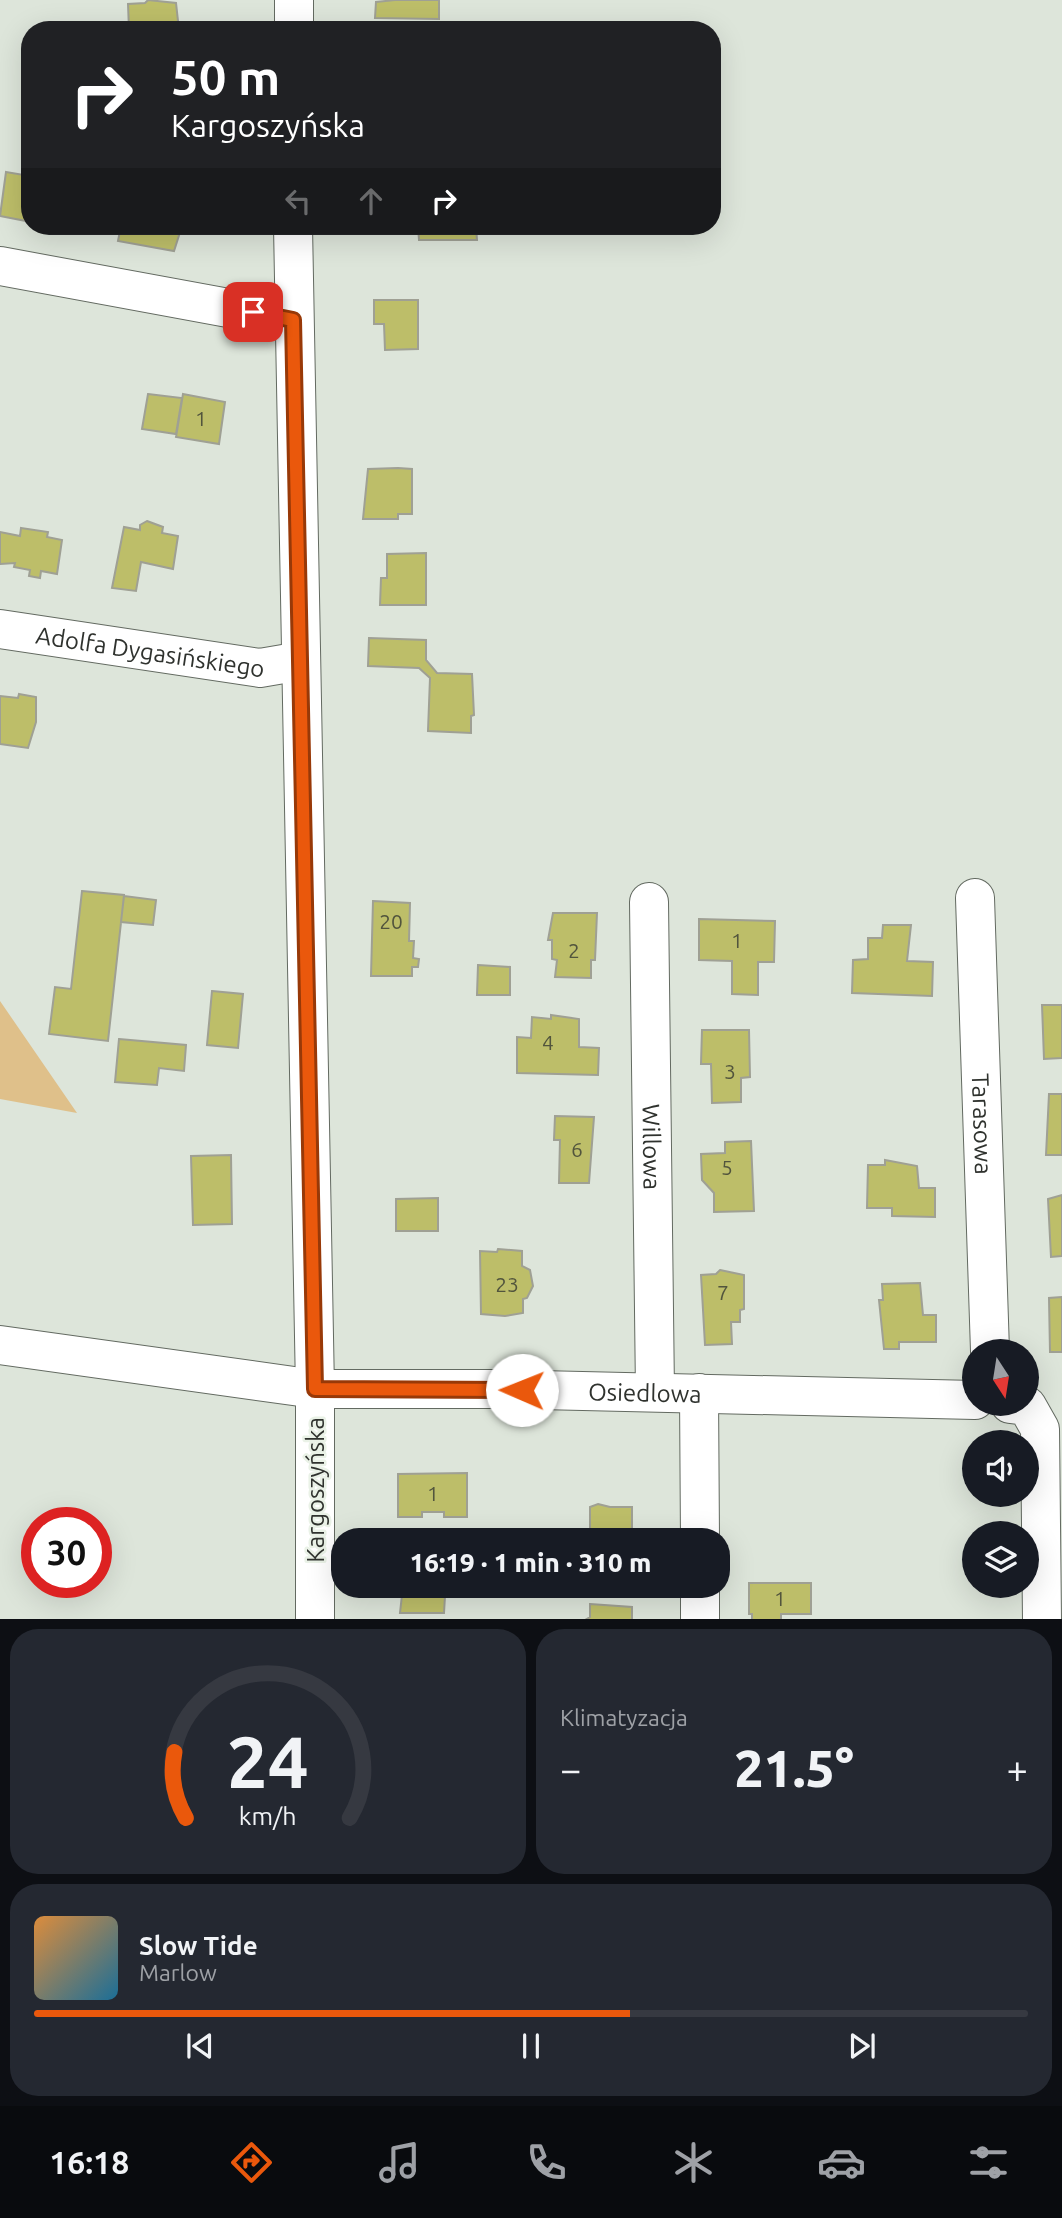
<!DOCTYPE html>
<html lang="pl">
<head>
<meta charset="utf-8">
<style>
	:root { --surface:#171b24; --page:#242831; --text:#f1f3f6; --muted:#9ea1a6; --line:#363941; --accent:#ea580c }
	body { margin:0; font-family:Ubuntu,sans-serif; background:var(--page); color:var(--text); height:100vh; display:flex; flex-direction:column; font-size:26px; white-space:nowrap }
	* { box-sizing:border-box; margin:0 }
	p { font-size:23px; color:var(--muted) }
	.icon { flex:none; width:38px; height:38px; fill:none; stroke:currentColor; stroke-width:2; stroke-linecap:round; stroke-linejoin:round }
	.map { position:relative; height:1619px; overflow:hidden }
	.sheet { display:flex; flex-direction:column; gap:10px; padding:10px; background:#0d0f14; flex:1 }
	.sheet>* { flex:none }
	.banner { position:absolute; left:21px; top:21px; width:700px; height:214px; border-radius:28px; box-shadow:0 7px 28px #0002; background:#202124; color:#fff; overflow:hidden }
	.needle { width:46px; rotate:168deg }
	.controls { position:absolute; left:962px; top:1339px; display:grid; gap:14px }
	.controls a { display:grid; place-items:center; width:77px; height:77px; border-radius:50%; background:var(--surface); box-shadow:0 7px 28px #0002; font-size:35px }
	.speed { position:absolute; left:21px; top:1507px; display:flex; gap:14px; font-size:35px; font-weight:700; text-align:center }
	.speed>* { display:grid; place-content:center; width:91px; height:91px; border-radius:50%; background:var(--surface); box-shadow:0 7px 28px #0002; line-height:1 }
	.speed .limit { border:10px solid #d22; background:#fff; color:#111 }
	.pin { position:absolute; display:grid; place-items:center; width:60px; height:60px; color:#fff; margin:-30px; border-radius:14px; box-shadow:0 4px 10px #0006 }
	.me { position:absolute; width:77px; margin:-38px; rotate:271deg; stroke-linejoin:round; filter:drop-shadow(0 0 5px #0008) }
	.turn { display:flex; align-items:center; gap:24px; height:147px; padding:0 35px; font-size:32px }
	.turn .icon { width:91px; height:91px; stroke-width:2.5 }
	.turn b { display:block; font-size:49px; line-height:60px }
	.lanes { display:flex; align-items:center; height:66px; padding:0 35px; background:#0003; justify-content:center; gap:35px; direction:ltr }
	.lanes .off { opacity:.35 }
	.big { font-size:52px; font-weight:800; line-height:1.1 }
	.sheet .widget { flex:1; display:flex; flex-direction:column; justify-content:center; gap:10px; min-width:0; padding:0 24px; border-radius:28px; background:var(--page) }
	.sheet .dial { align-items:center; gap:0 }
	.dial svg { height:182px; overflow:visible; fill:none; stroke:var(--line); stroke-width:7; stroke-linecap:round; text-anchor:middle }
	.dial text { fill:var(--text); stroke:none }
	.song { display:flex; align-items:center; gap:21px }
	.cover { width:84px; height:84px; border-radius:10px; background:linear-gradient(135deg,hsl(30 70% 55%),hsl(200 70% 35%)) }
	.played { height:7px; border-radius:4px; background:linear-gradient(90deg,var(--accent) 60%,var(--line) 60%) }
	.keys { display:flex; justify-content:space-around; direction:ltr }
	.heat { display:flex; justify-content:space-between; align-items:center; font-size:38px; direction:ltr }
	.sheet .tiles { flex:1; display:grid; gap:10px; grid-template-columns:1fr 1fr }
	.widget:last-child { grid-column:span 2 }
	.trip { position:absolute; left:331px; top:1528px; width:399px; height:70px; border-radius:28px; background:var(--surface); box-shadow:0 7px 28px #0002; font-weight:800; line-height:70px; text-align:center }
	.menu { display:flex; height:112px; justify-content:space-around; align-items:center; background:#090b0e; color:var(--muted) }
	.menu .icon { width:49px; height:49px }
	.menu .current { color:var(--accent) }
	.menu b { font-size:32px; color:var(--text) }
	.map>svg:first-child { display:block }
	.green { fill:#dfc08a }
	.building { fill:#bdbe69; stroke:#9fa094; stroke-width:2 }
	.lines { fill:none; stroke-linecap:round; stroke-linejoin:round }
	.minor-casing { stroke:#636a61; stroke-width:40 }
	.minor { stroke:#fff; stroke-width:38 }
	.route-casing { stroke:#983908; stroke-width:18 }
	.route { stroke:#ea580c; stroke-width:12 }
	.labels { text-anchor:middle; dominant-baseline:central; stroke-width:5; stroke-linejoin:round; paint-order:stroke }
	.number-label { font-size:21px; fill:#52553d }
	.street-label { font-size:24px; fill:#2f322e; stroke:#eaf2e7 }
</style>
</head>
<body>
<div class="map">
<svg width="1062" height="1620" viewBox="0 0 1062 1620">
	<rect width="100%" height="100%" fill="#dde5da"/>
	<path class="green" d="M 0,1001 L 77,1113 L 0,1099 Z"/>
	<path class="building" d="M 148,0 L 176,3 L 179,30 L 129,30 L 128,4 L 145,3 Z
		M 395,0 L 439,0 L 439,19 L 375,18 L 376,2 Z
		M 6,172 L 30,176 L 30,207 L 26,221 L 0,216 Z
		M 121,226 L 182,226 L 174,251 L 118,241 Z
		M 418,226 L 476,226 L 477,240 L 419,240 Z
		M 374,300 L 418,300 L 418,349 L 385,350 L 384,324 L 374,324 Z
		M 148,394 L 182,398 L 176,434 L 142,429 Z
		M 183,394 L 225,402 L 219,444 L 176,437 Z
		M 398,468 L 412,469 L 412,514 L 398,514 L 398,519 L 363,519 L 368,469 Z
		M 147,521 L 163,527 L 162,533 L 178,536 L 173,569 L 141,562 L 136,591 L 112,588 L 124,527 L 140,530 L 140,525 Z
		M 21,528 L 48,532 L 47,537 L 62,540 L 57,574 L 41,571 L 40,578 L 29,576 L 30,570 L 14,567 L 15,563 L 0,564 L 0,532 L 20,536 Z
		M 426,553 L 426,605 L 380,605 L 381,578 L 387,578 L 387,554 Z
		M 369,638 L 426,640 L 426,660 L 437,673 L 472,674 L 474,715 L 471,716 L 471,733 L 428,731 L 430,678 L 419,668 L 368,666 Z
		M 19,694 L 36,697 L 36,722 L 28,748 L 0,744 L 0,696 L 18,698 Z
		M 82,891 L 124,895 L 108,1041 L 49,1034 L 55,987 L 71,989 Z
		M 124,896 L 156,900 L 153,925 L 121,922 Z
		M 373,901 L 410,903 L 409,941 L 414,941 L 413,958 L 419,959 L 418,967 L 412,967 L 412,976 L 371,976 Z
		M 553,913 L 597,913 L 595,960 L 591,960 L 591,978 L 555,977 L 557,960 L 552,959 L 552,940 L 548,940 Z
		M 699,919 L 775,921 L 774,962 L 758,962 L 758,995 L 732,994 L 732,961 L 699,960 Z
		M 883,925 L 911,925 L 907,961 L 933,962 L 932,996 L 852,993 L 853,960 L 868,959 L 868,938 L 882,938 Z
		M 478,965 L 510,967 L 510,995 L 477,995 Z
		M 212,991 L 243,994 L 238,1048 L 207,1045 Z
		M 1042,1005 L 1062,1005 L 1062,1058 L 1044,1059 Z
		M 551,1015 L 579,1019 L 579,1047 L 599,1048 L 598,1075 L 517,1073 L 517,1037 L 531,1038 L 532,1017 L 551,1019 Z
		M 702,1030 L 749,1030 L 750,1077 L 741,1078 L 741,1102 L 712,1103 L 711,1064 L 701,1064 Z
		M 119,1039 L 186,1045 L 184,1071 L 159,1068 L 157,1085 L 115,1082 Z
		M 1049,1094 L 1062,1094 L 1062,1155 L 1046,1155 Z
		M 555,1116 L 594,1117 L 589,1183 L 559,1183 L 560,1140 L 554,1140 Z
		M 751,1141 L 754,1211 L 714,1212 L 714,1193 L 702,1180 L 701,1154 L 725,1153 L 725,1142 Z
		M 231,1155 L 232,1224 L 193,1225 L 191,1156 Z
		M 885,1160 L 917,1166 L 919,1188 L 935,1188 L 935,1217 L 892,1216 L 892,1208 L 867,1208 L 868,1165 L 885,1165 Z
		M 1062,1195 L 1062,1256 L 1051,1257 L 1048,1199 Z
		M 438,1198 L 438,1231 L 396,1231 L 396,1199 Z
		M 498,1249 L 522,1251 L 522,1266 L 530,1270 L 533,1286 L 527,1298 L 523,1299 L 523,1313 L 505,1316 L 481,1314 L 480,1251 L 497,1252 Z
		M 720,1270 L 744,1275 L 744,1309 L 740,1310 L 740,1322 L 731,1322 L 732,1344 L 705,1345 L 701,1275 L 716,1274 Z
		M 920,1283 L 923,1315 L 936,1315 L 936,1342 L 899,1342 L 899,1349 L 884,1349 L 879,1300 L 883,1300 L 882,1284 Z
		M 1062,1297 L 1062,1352 L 1050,1352 L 1049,1298 Z
		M 467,1473 L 467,1517 L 444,1517 L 444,1512 L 422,1512 L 422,1517 L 398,1517 L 398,1474 Z
		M 598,1504 L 610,1507 L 632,1507 L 632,1540 L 590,1540 L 590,1507 Z
		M 749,1583 L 811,1583 L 811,1614 L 781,1614 L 781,1620 L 752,1620 L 752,1614 L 749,1614 Z
		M 403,1586 L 457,1586 L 452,1587 L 451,1596 L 445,1596 L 444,1613 L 400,1613 Z
		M 590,1604 L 632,1607 L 632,1620 L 585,1620 L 590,1617 Z"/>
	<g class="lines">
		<g class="minor-casing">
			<g id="minor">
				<path d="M 294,30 L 294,0"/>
				<path d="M 293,226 L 315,1389 L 315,1620"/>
				<path d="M 0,266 L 293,320"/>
				<path id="s1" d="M 0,629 L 260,668 L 301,661"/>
				<path id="s2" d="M 975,898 L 990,1351"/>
				<path id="s3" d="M 649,902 L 655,1392"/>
				<path id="s4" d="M 0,1345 L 315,1389 L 495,1389 L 975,1400"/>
				<path d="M 699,1393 L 700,1540"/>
				<path d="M 1010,1404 L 1027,1406 L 1040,1429 L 1042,1620"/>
				<path d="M 700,1586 L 700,1620"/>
			</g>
		</g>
		<use href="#minor" class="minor"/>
	</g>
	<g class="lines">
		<g class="route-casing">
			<path id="route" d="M 253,312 L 293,320 L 315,1389 L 522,1390"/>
		</g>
		<use href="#route" class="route"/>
	</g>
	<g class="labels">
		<g class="number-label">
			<text x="201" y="418">1</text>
			<text x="391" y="921">20</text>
			<text x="737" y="940">1</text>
			<text x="574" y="950">2</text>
			<text x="548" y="1042">4</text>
			<text x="730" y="1071">3</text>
			<text x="577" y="1149">6</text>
			<text x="727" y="1167">5</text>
			<text x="507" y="1284">23</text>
			<text x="723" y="1292">7</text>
			<text x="433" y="1493">1</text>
			<text x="780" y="1598">1</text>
		</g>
		<g class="street-label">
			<text stroke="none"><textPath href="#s1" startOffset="152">Adolfa Dygasińskiego</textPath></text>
			<text stroke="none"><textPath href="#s2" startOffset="226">Tarasowa</textPath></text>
			<text stroke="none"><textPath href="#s3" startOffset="245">Willowa</textPath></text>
			<text stroke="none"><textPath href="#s4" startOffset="648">Osiedlowa</textPath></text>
			<text transform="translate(315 1490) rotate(-90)">Kargoszyńska</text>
		</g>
	</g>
</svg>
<div class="controls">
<a><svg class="needle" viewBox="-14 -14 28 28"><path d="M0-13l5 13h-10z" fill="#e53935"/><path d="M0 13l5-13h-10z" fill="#9ea1a6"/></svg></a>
<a><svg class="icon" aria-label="sound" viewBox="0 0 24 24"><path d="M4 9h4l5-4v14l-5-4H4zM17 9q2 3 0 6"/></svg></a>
<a><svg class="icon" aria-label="layers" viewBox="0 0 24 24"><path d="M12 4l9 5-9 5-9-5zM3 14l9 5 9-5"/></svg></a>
</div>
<div class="speed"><div class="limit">30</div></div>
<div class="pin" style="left:253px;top:312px;background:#d93025"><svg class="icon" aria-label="arrive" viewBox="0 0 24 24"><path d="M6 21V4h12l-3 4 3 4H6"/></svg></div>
<svg class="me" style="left:522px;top:1390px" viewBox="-20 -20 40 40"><circle r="19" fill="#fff"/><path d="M0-13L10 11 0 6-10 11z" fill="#ea580c"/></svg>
<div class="trip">16:19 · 1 min · 310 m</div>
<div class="banner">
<div class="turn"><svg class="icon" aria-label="right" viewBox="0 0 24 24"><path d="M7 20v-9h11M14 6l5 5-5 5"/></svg><div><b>50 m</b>Kargoszyńska</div></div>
<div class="lanes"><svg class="icon off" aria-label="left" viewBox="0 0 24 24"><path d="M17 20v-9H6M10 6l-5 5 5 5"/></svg><svg class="icon off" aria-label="ahead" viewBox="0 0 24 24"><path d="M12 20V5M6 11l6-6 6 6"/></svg><svg class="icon" aria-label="right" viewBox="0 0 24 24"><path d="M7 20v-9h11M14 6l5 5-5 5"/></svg></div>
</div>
</div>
<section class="sheet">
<div class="tiles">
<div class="widget dial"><svg viewBox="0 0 100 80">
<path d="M14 69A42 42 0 1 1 86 69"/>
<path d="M14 69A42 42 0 0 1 9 40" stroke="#ea580c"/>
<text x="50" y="56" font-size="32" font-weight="700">24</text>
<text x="50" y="72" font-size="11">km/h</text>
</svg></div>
<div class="widget"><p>Klimatyzacja</p>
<div class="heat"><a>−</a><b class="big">21.5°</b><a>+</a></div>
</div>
<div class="widget">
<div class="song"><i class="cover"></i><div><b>Slow Tide</b><p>Marlow</p></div></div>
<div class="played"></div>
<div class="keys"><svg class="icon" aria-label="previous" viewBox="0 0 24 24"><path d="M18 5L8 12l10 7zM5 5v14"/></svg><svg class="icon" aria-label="pause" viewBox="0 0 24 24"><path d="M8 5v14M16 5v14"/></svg><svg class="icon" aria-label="next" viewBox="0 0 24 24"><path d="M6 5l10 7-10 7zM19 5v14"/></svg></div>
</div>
</div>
</section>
<nav class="menu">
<b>16:18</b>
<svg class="icon current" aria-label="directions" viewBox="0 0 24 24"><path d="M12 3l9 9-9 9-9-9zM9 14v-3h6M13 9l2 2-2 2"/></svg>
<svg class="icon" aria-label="music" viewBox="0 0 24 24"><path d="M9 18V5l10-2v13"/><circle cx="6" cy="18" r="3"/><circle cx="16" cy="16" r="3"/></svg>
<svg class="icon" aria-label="phone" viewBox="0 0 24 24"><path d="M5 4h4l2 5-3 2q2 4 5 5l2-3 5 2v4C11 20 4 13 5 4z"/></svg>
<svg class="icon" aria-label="climate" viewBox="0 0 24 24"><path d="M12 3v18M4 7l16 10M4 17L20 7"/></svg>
<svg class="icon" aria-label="car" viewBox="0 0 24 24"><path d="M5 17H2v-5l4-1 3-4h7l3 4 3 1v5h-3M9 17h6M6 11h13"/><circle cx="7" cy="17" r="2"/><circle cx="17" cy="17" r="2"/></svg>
<svg class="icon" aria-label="filters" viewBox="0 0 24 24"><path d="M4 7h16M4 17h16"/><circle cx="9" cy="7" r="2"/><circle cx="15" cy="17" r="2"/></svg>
</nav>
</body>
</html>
